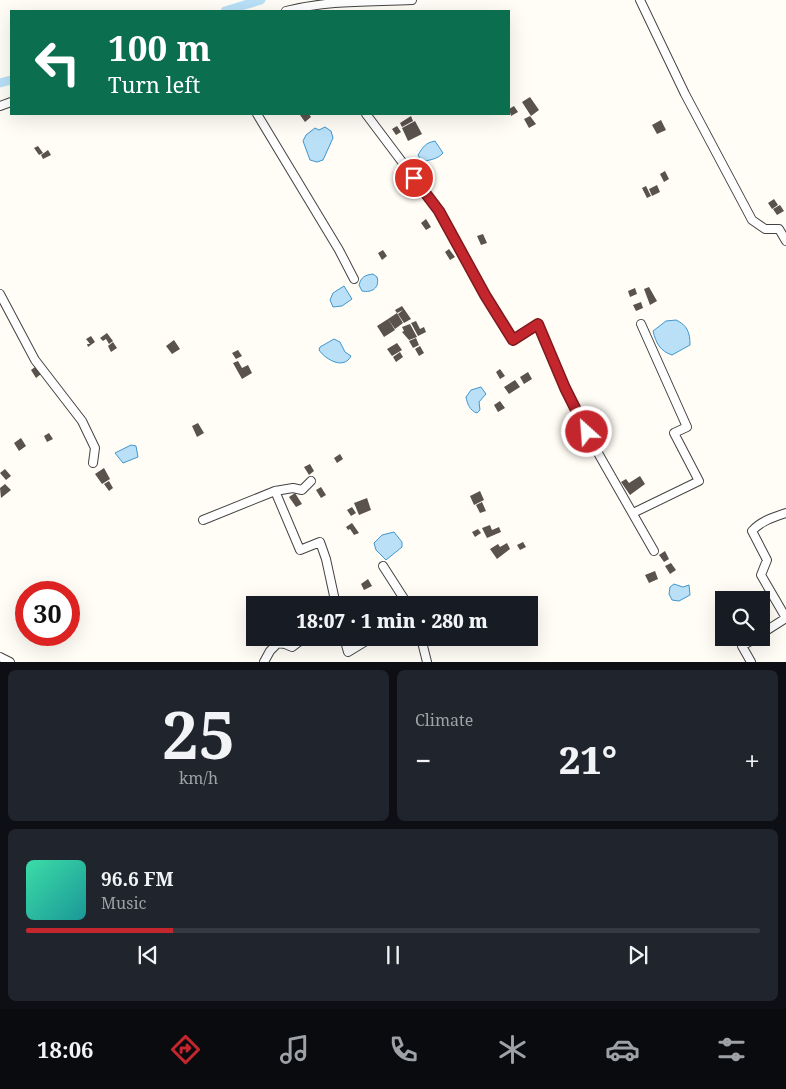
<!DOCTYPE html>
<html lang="en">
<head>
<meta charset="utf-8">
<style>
	:root { --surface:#171b24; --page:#20242c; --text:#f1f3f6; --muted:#9ea1a6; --line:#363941; --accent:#c4262e }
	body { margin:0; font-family:"Noto Serif",serif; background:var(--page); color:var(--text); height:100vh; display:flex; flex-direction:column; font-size:19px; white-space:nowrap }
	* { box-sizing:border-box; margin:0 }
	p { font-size:16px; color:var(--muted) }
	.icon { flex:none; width:28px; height:28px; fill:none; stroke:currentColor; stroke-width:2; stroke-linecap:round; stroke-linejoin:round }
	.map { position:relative; height:662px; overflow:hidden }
	.panel { display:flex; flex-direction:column; gap:8px; padding:8px; background:#0d0f14; flex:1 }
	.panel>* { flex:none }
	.guide { position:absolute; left:10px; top:10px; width:500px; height:105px; border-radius:0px; box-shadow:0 5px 20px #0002; background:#0b6e4f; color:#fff; overflow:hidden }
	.tools { position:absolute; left:715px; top:591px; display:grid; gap:10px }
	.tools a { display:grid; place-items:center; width:55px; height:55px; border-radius:0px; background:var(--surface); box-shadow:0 5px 20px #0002; font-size:25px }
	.speed { position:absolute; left:15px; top:581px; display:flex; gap:10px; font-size:25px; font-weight:700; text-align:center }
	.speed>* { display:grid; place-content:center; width:65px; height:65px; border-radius:50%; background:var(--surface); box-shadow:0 5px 20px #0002; line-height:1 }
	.speed .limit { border:8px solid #d22; background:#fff; color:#111 }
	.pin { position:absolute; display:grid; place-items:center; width:42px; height:42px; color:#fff; margin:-21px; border:2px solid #fff; border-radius:50%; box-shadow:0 1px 5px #0007 }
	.me { position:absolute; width:55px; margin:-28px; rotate:334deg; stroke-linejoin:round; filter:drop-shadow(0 0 4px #0008) }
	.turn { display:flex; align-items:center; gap:18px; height:105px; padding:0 15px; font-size:22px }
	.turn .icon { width:65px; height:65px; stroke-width:2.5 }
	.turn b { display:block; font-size:35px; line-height:42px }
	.big { font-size:38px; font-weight:800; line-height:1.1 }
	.panel .widget { flex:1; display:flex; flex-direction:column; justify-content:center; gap:8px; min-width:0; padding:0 18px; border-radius:8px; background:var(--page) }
	.panel .dial { align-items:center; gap:0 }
	.dial b { font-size:65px; line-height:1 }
	.song { display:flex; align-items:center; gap:15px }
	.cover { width:60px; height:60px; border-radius:8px; background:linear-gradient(135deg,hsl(160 70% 55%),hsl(180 70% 35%)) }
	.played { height:5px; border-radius:2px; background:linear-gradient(90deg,var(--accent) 20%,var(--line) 20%) }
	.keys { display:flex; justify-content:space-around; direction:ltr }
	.heat { display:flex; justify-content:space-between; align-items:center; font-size:28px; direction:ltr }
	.panel .tiles { flex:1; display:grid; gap:8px; grid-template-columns:1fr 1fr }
	.widget:last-child { grid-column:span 2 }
	.trip { position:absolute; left:246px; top:596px; width:292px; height:50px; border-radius:0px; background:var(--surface); box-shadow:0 5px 20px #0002; font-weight:800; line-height:50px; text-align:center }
	.tab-bar { display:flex; height:80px; justify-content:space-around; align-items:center; background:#090b0e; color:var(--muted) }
	.tab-bar .icon { width:35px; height:35px }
	.tab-bar .current { color:var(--accent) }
	.tab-bar b { font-size:22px; color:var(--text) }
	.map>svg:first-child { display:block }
	.water { fill:#b9e0f7; stroke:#3f96cf }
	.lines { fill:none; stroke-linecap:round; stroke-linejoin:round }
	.canal { stroke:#b9e0f7; stroke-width:9 }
	.building { fill:#5a524d }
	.street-casing { stroke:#444; stroke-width:10 }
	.street { stroke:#fff; stroke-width:8 }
	.route-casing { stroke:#7f191e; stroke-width:12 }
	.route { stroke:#c4262e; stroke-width:9 }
</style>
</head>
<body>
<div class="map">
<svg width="786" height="662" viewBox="0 0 786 662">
	<rect width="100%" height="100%" fill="#fffdf5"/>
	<path class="water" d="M 325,127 L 331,131 L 333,138 L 323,160 L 317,162 L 310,160 L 303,141 L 306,135 L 315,128 L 319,130 Z
		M 435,141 L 443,153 C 438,159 428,161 421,161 L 418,155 C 423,147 425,143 435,141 Z
		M 373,274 L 377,277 C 380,288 372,293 362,291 L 359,285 C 361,277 365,275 373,274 Z
		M 344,286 L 352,299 L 342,306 L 333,307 L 330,300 L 333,293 Z
		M 676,320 C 687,325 690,332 690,345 L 672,355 C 660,351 656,343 653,331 L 666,321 Z
		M 334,339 L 340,342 L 345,352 L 351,356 C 344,370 326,360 319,350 L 320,347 Z
		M 481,387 L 486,394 L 479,402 L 480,410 L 477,413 C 470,411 467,403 466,397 L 471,390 Z
		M 131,445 L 136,446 L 138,457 L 123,463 L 115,453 Z
		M 394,532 L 402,542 L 402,547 L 386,560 L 376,550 L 374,543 L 382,535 Z
		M 674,584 L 683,587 L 689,585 L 690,595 L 679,601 L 672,600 L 669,594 L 670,587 Z"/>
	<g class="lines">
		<path class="canal" d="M 225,11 L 261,0
			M 0,83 L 11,80"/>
	</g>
	<path class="building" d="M 530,97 L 539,110 L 531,116 L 522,102 Z
		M 514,106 L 518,112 L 511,116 L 509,109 Z
		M 302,114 L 309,114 L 311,117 L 305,122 L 300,115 Z
		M 411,116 L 413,121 L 402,127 L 400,123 Z
		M 530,116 L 536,124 L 529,128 L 524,119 Z
		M 661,120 L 666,130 L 657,134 L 652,125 Z
		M 415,121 L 422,134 L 408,141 L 402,128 Z
		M 397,126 L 401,132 L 396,135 L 392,129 Z
		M 38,146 L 43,153 L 39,155 L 34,148 Z
		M 48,150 L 51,155 L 43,159 L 41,155 Z
		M 665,171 L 669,179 L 664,182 L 660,174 Z
		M 657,185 L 660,192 L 652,196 L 649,189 Z
		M 646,186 L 651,196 L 647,198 L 642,188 Z
		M 774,199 L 778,205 L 772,209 L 768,203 Z
		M 780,205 L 784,211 L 777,215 L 773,209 Z
		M 426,219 L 431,227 L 426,230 L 421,223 Z
		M 483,234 L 487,243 L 481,245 L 477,236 Z
		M 449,249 L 455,257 L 450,260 L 445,252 Z
		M 383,250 L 387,256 L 382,260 L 378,253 Z
		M 649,287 L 657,301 L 650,305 L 644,289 Z
		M 635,288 L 637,294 L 630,297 L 628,291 Z
		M 641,302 L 643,308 L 636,311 L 633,305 Z
		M 402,306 L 411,319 L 404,323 L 398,314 L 403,310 L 397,313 L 395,310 Z
		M 397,313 L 403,323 L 395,329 L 388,319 Z
		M 388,319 L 395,330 L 384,337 L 377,326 Z
		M 416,321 L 420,329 L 424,327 L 426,332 L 418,336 L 411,323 Z
		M 410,324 L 417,337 L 409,340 L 402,332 L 404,331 L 402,327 Z
		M 107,333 L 113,341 L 109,344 L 106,339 L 103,341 L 100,338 Z
		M 91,336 L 95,342 L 88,347 L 87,344 L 90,344 L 86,339 Z
		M 416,338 L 419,345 L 413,348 L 409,341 Z
		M 174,340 L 180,349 L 172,354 L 166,346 Z
		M 113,342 L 117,348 L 111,352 L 108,346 Z
		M 397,343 L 402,350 L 392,356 L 387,349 Z
		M 420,346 L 424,353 L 419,356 L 415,349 Z
		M 238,350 L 242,356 L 236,359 L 232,353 Z
		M 400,352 L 403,357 L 396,362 L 393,357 Z
		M 238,361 L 242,368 L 248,365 L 252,373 L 242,379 L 233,363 Z
		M 35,367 L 41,374 L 36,378 L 31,370 Z
		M 500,369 L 505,376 L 500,379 L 496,372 Z
		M 528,372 L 532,379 L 524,384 L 520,377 Z
		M 515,380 L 520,387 L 509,394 L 504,387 Z
		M 500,401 L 505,408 L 498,412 L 494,405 Z
		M 198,423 L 204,433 L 197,437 L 192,426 Z
		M 49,433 L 53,439 L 47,442 L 44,436 Z
		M 21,438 L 26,446 L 19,451 L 14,443 Z
		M 340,454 L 343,459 L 337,463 L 334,458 Z
		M 310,464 L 314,471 L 309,475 L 304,467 Z
		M 104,468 L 110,479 L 102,484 L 95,474 Z
		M 5,469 L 11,476 L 6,480 L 0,473 Z
		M 640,476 L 645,484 L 630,495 L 621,482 L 626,479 L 629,483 Z
		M 109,481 L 113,488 L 109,491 L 104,484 Z
		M 5,484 L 11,490 L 1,498 L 0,488 Z
		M 321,487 L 326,495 L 321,498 L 316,490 Z
		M 480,491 L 484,500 L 474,505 L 470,496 Z
		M 295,493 L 302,504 L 296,507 L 289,497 Z
		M 367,498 L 371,510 L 359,515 L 354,503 Z
		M 482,502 L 486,511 L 480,513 L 476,505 Z
		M 352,507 L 356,513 L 351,516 L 347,510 Z
		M 352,523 L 359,533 L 354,535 L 350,529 L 348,530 L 346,527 Z
		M 490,525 L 492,530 L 499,527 L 501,532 L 487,538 L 482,528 Z
		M 478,529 L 481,533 L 475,537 L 472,532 Z
		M 523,542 L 526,547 L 520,550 L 517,545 Z
		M 507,543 L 510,549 L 497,559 L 490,549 L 498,544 L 500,547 Z
		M 665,551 L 669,559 L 664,562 L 659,555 Z
		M 671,563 L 676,570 L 670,574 L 665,566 Z
		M 655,571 L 658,579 L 649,583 L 645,575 Z
		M 368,579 L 372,586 L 364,590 L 361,584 Z"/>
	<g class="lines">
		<g class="street-casing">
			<path id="street" d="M 640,0 L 685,94 L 752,220 L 765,229 L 779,229 L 786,241
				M 286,11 C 330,0 367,2 412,0
				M 0,106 L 11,102
				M 257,114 L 339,250 L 354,279
				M 366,114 L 439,211 L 485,295 L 513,340 L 538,325 L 565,388 L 594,446 L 654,551
				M 0,294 L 35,360 L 82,421 L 95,448 L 93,463
				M 275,491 L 300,550 L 320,542 L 326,559 L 336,605
				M 633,513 L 699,481 L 674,433 L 687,427 L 641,324
				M 786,513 C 774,517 761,521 752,531 L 767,560 L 761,575 L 786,618
				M 203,520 L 275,491 L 293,488 L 302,490 L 311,481
				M 383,566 L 408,605
				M 761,634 L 786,618
				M 344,638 L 348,652 L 371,638
				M 421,638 L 427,662
				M 0,657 L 10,662
				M 264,662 L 270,651 L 278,643 L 285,644 L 292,647 L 304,638
				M 751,662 L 742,646 L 756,638"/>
		</g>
		<use href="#street" class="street"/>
	</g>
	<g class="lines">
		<g class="route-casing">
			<path id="route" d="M 414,178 L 439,211 L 485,295 L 513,340 L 538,324 L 565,388 L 587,432"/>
		</g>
		<use href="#route" class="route"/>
	</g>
</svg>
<div class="tools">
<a><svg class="icon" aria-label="search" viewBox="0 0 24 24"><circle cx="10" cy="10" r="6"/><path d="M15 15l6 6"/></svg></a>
</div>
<div class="speed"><div class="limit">30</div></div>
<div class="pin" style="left:414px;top:178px;background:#d93025"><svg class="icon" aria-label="arrive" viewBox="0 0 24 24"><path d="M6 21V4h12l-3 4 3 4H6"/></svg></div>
<svg class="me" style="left:587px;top:432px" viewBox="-20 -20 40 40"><circle r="17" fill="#c4262e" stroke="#fff" stroke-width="3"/><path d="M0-11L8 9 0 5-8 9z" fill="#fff"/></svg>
<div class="trip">18:07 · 1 min · 280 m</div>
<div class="guide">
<div class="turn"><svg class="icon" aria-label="left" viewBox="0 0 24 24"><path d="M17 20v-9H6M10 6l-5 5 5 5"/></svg><div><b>100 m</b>Turn left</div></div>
</div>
</div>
<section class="panel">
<div class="tiles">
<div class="widget dial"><b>25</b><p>km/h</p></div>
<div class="widget"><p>Climate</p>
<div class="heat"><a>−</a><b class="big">21°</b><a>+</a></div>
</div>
<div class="widget">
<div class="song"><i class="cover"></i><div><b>96.6 FM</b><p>Music</p></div></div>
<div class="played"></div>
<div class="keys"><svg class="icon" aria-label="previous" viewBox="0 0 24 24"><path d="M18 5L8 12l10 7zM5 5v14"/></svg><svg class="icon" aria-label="pause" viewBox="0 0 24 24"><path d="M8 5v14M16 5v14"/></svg><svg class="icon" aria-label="next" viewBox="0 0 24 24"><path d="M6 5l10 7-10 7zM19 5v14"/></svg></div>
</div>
</div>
</section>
<nav class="tab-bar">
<b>18:06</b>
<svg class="icon current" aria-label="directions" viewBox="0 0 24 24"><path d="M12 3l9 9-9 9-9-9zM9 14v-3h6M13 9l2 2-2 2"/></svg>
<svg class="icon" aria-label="music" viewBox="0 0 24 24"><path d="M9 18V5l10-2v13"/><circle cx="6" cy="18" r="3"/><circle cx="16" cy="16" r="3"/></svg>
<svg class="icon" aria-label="phone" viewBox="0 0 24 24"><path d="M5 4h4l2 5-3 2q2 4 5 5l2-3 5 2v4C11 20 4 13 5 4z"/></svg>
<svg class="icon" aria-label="climate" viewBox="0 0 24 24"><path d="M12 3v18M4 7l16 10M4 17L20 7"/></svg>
<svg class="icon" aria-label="car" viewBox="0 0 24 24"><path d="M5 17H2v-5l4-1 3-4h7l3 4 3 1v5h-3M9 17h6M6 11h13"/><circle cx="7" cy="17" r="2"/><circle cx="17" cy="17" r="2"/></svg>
<svg class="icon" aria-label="filters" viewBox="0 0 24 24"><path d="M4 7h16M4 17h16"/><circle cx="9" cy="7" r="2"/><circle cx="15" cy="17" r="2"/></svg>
</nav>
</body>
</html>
